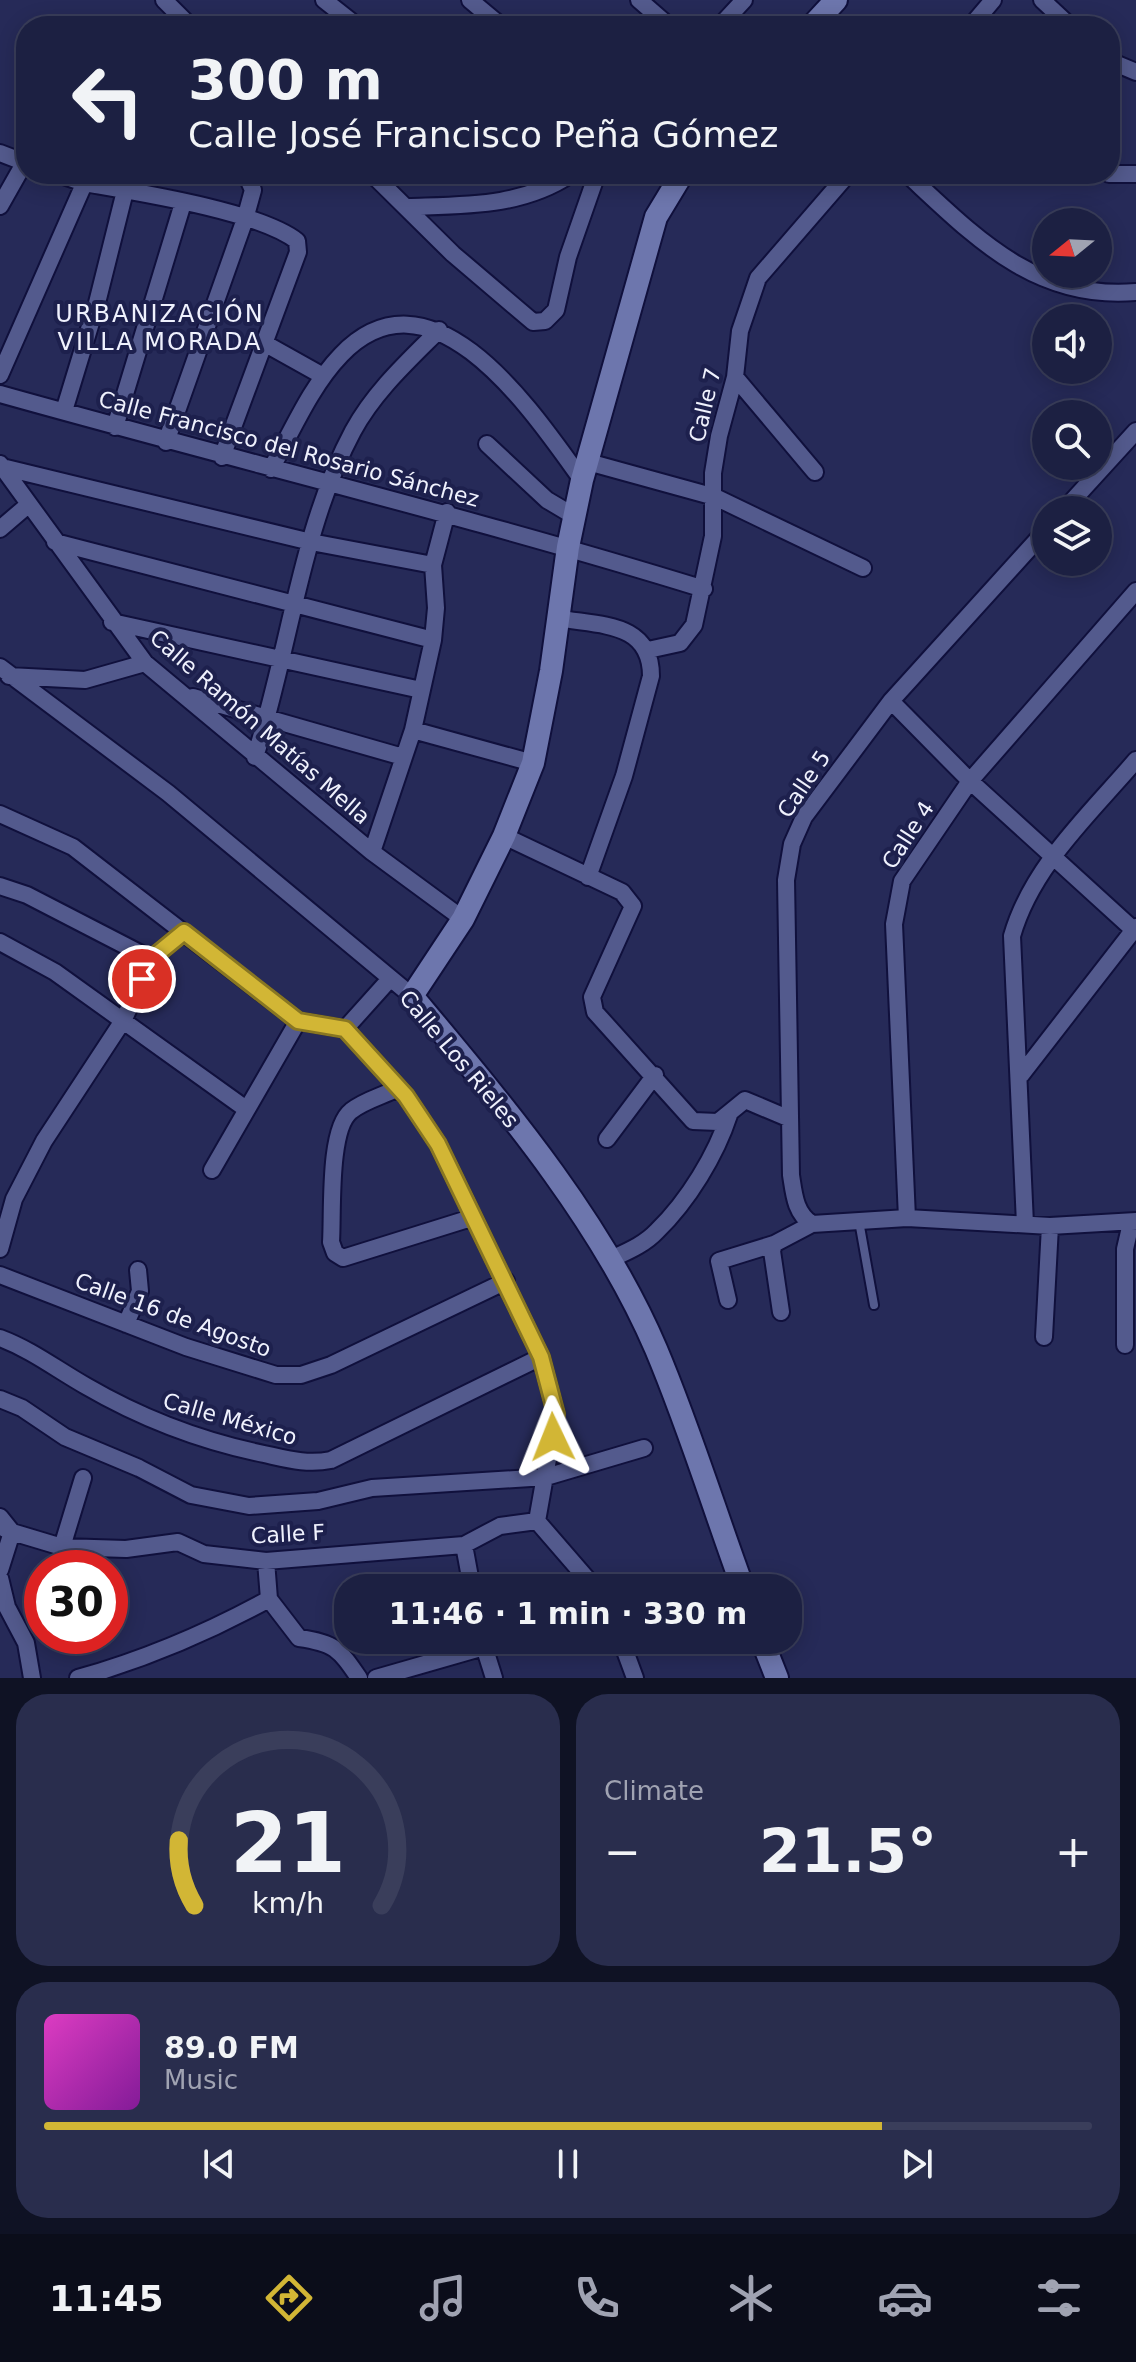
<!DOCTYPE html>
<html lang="en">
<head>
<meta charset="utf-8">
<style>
	:root { --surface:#1c2042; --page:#292d4d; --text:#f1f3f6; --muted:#a0a3b2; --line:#3a3e5b; --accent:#d2b635 }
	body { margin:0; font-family:"DejaVu Sans",sans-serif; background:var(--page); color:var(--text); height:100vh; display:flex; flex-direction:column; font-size:30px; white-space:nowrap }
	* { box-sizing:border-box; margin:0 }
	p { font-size:26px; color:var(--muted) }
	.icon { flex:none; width:44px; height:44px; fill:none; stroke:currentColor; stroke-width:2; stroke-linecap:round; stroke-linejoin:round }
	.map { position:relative; height:1678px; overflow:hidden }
	.sheet { display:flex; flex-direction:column; gap:16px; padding:16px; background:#0f1224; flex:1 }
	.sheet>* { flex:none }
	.guide { position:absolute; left:16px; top:16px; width:1104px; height:168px; border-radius:32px; box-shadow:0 4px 20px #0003,0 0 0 2px var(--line); background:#1c2042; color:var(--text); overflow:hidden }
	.needle { width:52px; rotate:252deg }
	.fabs { position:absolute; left:1032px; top:208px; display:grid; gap:16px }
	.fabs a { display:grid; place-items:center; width:80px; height:80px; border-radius:50%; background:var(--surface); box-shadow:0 4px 20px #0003,0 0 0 2px var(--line); font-size:40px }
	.speed { position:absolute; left:24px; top:1550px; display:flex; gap:16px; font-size:40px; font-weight:700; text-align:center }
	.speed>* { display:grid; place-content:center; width:104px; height:104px; border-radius:50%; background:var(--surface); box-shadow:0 4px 20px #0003,0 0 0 2px var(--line); line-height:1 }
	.speed .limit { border:12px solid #d22; background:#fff; color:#111 }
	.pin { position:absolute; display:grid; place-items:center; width:68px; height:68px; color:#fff; margin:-34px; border:4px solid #fff; border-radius:50%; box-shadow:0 2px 8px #0007 }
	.me { position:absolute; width:88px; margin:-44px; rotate:358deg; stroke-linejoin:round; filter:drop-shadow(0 0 6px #0008) }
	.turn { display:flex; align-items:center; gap:28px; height:168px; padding:0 40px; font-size:36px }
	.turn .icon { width:104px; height:104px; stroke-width:2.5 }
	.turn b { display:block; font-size:56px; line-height:68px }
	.big { font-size:60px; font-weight:800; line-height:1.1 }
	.sheet .card { flex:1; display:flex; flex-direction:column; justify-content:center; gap:12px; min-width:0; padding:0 28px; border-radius:32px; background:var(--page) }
	.sheet .dial { align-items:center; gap:0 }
	.dial svg { height:208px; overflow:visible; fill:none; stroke:var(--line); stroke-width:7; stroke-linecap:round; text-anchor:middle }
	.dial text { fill:var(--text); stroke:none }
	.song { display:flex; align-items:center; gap:24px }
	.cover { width:96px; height:96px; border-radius:12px; background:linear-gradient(135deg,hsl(310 70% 55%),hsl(290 70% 35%)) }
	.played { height:8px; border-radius:4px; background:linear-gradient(90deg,var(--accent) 80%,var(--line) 80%) }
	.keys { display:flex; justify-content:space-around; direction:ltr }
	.heat { display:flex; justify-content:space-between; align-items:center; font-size:44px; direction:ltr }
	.sheet .tiles { flex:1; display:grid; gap:16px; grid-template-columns:1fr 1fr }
	.card:last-child { grid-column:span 2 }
	.trip { position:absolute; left:334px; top:1574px; width:468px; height:80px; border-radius:32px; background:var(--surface); box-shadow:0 4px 20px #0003,0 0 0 2px var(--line); font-weight:800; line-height:80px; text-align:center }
	.tabs { display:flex; height:128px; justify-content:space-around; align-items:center; background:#0b0d1a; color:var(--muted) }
	.tabs .icon { width:56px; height:56px }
	.tabs .current { color:var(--accent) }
	.tabs b { font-size:36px; color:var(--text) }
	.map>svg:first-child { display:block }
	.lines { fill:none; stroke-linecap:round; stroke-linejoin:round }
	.lane-casing { stroke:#10103c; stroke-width:12 }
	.street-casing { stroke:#10103c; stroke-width:20 }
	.secondary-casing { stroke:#10103c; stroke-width:26 }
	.lane { stroke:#535a8d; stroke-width:8 }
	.street { stroke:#535a8d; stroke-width:16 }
	.secondary { stroke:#6d76ad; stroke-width:22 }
	.route-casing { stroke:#887622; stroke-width:20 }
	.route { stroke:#d2b635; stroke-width:14 }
	.labels { text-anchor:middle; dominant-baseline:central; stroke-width:8; stroke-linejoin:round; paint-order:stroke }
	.street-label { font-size:22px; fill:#eff1fd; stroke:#1d204d }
	.neighbourhood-label { font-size:24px; letter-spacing:2px; fill:#eff1fd; stroke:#1d204d }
</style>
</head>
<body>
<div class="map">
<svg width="1136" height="1678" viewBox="0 0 1136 1678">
	<rect width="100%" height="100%" fill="#262a58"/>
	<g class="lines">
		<g class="lane-casing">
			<path id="lane" d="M 859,1221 L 874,1305"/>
		</g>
		<g class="street-casing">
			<path id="street" d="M 164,0 L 190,26
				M 324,0 L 357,26
				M 470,0 L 501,26
				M 639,0 L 669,26
				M 1042,0 L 1070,26
				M 720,26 L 744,0
				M 971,26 L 993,0
				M 1110,61 L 1136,72
				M 0,153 L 26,163
				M 58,174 L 84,183 C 135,192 259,211 297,241 L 298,252 L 222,457
				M 372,174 L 453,254 L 533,322 L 545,321 L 556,310 L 568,257 L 597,174
				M 907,174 C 974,236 1035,301 1136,292
				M 1109,174 L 1136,174
				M 0,206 L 26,160
				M 408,207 C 465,205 522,207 571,174
				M 264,343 L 323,376
				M 0,375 L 88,175
				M 735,377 L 815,472
				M 0,394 C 235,460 471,517 704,589
				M 64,411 L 97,303 L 125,191
				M 115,427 L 183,203
				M 166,442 L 245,219 L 253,190 L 246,174
				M 487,444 L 547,500 L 574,516
				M 588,462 L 715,497 L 863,568
				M 0,464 L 145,663 L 372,852 L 463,919
				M 2,467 L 311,542 L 433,565
				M 271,469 C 292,431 311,386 341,355 C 432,260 533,412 582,480
				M 1064,510 L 1136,431
				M 0,529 L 28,505
				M 55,542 L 433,640
				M 557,618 C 599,626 651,621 651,676 L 624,776 L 588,877
				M 112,622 L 421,690
				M 648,650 L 680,643 L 694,625 L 713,536 L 713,473 L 719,436 L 735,377 L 740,331 L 758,278 L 848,174
				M 0,667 L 168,793 L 412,996
				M 9,676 L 85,680 L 145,663
				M 193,697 L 403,757
				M 891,701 L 970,781 L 1136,932
				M 413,730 L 533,763
				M 255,757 C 289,652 301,528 353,431 C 374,392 408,361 439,330
				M 0,814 L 73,847 L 298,1021 L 345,1029 L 406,1096 L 438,1144 L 541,1357 L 556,1414 L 537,1521
				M 504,836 L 622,892 L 633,906 L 592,997 L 595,1012 L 693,1121 L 718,1122 L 745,1100 L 790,1119
				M 372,852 L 413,730 L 433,640 L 436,608 L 433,565 L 447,512
				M 0,886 L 27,895 L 151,959
				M 0,942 L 55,972 L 246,1109
				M 345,1029 L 389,980
				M 1021,1075 L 1136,927
				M 396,1089 C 382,1096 363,1101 351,1111 C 328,1129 333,1213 331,1242 L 335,1253 L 343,1258 L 471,1218
				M 607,1139 L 655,1075
				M 212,1170 L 298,1021
				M 907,1218 L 894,924 L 902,881 L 970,781 L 1136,591
				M 812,1224 C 795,1213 794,1194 791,1175 L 786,880 L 792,844 L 804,817 L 891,701 L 1046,530
				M 1025,1224 L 1012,936 C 1032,866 1090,814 1136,760
				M 0,1249 L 14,1199 L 44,1141 L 124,1019 L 151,959 L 184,932
				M 609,1260 C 626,1252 644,1245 657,1231 C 688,1201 716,1155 729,1115
				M 0,1275 L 186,1347 L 276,1375 L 301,1375 L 331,1365 L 506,1281
				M 728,1300 L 719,1261 L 774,1244
				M 781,1312 L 772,1251 L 774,1244 L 812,1224 L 907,1218 L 1050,1226 L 1136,1221
				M 126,1324 L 140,1291 L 138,1270
				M 1044,1337 L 1050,1226
				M 0,1338 C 32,1350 56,1369 86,1386 C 141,1418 201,1441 264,1454 C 287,1459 307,1465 331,1460 L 541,1357
				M 1125,1345 L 1125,1249 L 1131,1223
				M 0,1399 L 22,1408 L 65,1437 L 139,1468 L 191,1495 L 249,1506 L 318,1501 L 372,1488 L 546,1477 L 644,1448
				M 0,1517 L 12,1532 L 62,1547 L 126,1549 L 178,1542 L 204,1554 L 266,1561 L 464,1545 L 500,1526 L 537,1521
				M 537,1521 L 595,1588
				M 464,1545 L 472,1588
				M 62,1547 L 83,1478
				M 266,1561 L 269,1599 L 299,1638 C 335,1643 339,1649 359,1678
				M 0,1570 L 12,1532 L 5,1529
				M 0,1578 L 7,1607 L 26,1643 L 32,1678
				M 482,1640 L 494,1678
				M 621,1640 L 635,1678
				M 78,1678 C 146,1659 207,1633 269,1599
				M 376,1678 L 484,1647"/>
		</g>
		<g class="secondary-casing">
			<path id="secondary" d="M 812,26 L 836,0
				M 682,174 L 656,217 L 582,480 L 568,547 L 551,671 L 533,763 L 504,836 L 463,919 L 412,996 C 502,1104 600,1218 656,1349 C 689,1427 714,1509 743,1588
				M 762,1640 L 777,1678"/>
		</g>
		<use href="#lane" class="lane"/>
		<use href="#street" class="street"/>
		<use href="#secondary" class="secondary"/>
	</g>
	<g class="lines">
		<g class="route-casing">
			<path id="route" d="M 142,979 L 151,959 L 184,932 L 298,1021 L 345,1029 L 406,1096 L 438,1144 L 541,1357 L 556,1414 L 553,1437"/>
		</g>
		<use href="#route" class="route"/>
	</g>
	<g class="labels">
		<g class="street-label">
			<text transform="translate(705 405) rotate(-77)">Calle 7</text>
			<text transform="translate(289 449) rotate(15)">Calle Francisco del Rosario Sánchez</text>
			<text transform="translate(260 727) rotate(41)">Calle Ramón Matías Mella</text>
			<text transform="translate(804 784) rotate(-56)">Calle 5</text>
			<text transform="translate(908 835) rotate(-57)">Calle 4</text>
			<text transform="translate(459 1059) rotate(50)">Calle Los Rieles</text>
			<text transform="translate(173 1315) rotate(20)">Calle 16 de Agosto</text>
			<text transform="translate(230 1419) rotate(16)">Calle México</text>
			<text transform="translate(288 1534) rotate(-3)">Calle F</text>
		</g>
		<g class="neighbourhood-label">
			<text x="160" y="314">URBANIZACIÓN<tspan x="160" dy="28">VILLA MORADA</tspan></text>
		</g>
	</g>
</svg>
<div class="fabs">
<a><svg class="needle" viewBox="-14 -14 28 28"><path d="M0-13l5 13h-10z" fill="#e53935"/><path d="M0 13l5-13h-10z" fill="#a0a3b2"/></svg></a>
<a><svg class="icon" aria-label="sound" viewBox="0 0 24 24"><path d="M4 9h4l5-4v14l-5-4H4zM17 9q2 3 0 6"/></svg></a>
<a><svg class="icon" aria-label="search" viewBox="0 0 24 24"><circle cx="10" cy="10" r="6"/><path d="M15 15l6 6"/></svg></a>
<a><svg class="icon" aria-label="layers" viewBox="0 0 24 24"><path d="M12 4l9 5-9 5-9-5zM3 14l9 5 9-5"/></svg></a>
</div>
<div class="speed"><div class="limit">30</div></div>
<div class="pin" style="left:142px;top:979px;background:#d93025"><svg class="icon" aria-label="arrive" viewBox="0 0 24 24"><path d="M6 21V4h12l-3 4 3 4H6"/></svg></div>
<svg class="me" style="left:553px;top:1437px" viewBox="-20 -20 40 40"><path d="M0-17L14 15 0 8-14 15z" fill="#d2b635" stroke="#fff" stroke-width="4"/></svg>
<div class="trip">11:46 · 1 min · 330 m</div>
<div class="guide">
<div class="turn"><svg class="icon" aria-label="left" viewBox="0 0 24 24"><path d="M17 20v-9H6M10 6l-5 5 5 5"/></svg><div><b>300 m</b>Calle José Francisco Peña Gómez</div></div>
</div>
</div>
<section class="sheet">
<div class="tiles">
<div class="card dial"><svg viewBox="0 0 100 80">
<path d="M14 69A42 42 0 1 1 86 69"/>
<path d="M14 69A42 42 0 0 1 8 44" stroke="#d2b635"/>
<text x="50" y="56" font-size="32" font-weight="700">21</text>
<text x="50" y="72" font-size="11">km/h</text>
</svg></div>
<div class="card"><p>Climate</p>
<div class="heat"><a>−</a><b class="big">21.5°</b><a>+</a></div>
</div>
<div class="card">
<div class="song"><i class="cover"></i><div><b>89.0 FM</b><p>Music</p></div></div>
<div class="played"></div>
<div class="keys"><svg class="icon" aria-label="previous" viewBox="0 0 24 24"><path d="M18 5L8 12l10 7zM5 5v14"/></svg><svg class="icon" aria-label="pause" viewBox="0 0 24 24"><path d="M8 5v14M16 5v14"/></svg><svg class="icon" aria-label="next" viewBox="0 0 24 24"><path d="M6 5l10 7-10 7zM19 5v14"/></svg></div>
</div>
</div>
</section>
<nav class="tabs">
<b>11:45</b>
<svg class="icon current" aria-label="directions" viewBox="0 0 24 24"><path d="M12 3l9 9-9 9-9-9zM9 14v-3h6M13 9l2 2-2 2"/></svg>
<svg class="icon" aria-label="music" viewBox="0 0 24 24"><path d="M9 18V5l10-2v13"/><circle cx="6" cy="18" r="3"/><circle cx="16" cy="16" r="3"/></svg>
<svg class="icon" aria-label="phone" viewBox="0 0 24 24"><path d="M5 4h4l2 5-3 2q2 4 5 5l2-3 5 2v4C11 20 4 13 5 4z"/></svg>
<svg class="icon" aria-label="climate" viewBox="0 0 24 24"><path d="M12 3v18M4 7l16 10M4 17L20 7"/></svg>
<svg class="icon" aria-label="car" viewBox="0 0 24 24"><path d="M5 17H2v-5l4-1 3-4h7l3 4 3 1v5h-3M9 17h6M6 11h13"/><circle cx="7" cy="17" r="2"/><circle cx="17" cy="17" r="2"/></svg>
<svg class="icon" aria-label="filters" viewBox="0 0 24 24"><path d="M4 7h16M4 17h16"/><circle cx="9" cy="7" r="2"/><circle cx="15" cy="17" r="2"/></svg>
</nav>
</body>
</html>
